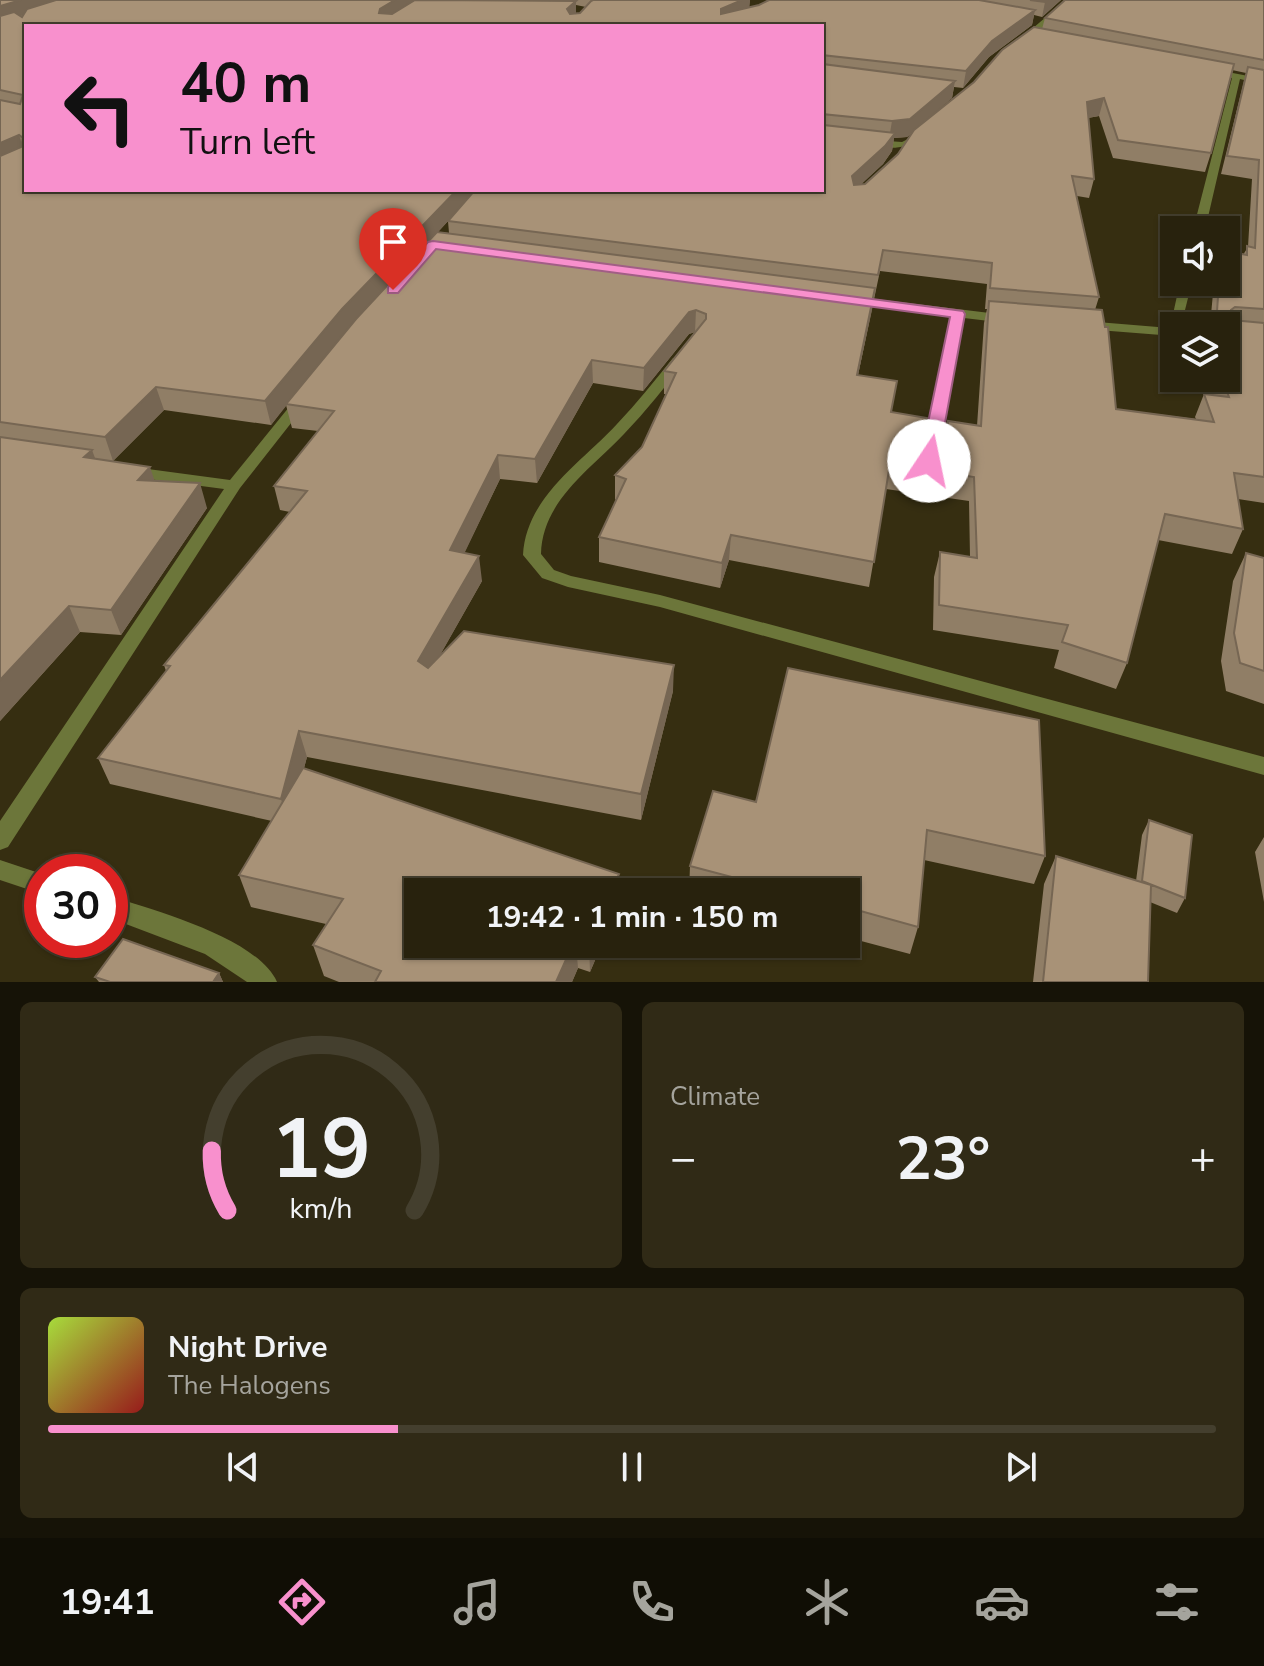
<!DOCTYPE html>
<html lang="en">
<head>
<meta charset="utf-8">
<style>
	:root { --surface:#28220d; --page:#302a16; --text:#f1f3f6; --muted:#a5a49d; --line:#443f2e; --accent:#f890cd }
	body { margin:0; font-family:"Nunito Sans",sans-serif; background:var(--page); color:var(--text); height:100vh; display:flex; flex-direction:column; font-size:30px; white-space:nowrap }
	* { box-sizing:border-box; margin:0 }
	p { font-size:26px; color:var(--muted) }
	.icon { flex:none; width:44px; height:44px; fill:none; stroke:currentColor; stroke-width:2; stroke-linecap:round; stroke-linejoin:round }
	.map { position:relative; height:982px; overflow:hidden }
	.panel { display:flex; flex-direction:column; gap:20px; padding:20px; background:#161307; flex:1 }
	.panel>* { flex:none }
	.guide { position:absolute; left:24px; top:24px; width:800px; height:168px; border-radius:0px; box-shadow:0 2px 6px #0004,0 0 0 2px var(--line); background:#f890cd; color:#111; overflow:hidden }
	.fabs { position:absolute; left:1160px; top:216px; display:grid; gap:16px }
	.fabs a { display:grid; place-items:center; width:80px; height:80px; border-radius:0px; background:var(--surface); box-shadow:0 2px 6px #0004,0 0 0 2px var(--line); font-size:40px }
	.speed { position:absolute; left:24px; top:854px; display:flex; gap:16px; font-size:40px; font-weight:700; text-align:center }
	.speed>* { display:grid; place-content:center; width:104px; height:104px; border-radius:50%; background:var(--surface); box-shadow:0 2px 6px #0004,0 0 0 2px var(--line); line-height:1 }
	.speed .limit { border:12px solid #d22; background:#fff; color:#111 }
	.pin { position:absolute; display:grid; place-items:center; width:68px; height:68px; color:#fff; margin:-82px -34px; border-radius:50% 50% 50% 0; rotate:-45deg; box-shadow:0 0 8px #0007 }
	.pin .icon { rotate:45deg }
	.me { position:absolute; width:88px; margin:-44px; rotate:11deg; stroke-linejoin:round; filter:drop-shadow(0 0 6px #0008) }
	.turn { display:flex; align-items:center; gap:28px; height:168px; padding:0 24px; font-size:36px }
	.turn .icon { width:104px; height:104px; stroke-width:2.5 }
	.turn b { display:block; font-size:56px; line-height:68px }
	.big { font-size:60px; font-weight:700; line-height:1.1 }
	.panel .widget { flex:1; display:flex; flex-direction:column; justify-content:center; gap:12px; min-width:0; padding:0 28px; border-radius:12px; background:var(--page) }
	.panel .dial { align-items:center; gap:0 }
	.dial svg { height:208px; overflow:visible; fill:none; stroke:var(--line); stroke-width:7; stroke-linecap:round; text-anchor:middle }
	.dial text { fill:var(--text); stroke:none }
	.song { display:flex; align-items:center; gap:24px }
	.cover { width:96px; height:96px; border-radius:12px; background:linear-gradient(135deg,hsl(80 70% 55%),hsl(0 70% 35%)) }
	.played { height:8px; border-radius:4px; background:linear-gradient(90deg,var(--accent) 30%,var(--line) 30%) }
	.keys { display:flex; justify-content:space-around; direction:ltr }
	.heat { display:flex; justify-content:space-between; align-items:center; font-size:44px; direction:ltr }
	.panel .tiles { flex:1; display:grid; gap:20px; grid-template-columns:1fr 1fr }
	.widget:last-child { grid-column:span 2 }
	.trip { position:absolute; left:404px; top:878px; width:456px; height:80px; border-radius:0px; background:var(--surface); box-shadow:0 2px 6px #0004,0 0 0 2px var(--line); font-weight:700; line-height:80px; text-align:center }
	.dock { display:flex; height:128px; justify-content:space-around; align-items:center; background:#100e05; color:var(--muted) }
	.dock .icon { width:56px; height:56px }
	.dock .selected { color:var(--accent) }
	.dock b { font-size:36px; color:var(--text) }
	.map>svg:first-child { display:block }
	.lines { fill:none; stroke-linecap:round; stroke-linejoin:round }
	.minor { fill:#6c763a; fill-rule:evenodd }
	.wall { fill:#907e66; fill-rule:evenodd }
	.shaded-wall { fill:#766653 }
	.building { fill:#a89277; stroke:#766653; stroke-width:2 }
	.route { fill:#f890cd; stroke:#a15e85; stroke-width:2 }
</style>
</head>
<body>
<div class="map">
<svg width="1264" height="982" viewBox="0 0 1264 982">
	<rect width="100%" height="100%" fill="#362e11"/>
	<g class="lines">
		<path class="minor" d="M 1066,0 L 1073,0 L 1035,35 L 1039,35 L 1039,39 L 1026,38 L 1026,34 Z
			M 1212,69 L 1264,79 L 1264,85 L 1240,79 L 1205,230 L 1193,230 L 1232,78 L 1209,73 Z
			M 920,133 L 928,135 C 911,148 887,152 868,143 L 873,140 L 902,142 Z
			M 1180,282 L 1192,282 L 1181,326 L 1174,326 L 1174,336 L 1085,329 L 1079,325 L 1085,321 L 1170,328 Z
			M 851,296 L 1006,315 L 1012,319 L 1006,323 L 964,318 L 934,464 L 929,466 L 921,461 L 951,316 L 847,303 L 847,297 Z
			M 678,357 L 685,361 C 666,386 646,411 624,434 C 591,469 542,501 541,554 L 554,570 L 571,576 L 660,595 L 1264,757 L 1264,775 L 660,607 L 568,587 L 542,578 L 523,555 C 526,497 581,463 617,424 C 637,403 655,380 673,358 Z
			M 303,395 L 310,399 L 240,488 L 8,847 L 0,850 L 0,821 L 224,489 L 133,477 L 125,472 L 133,467 L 230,480 L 298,396 Z
			M 0,860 L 42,874 L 42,894 L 0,880 Z
			M 110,896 C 153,910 258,938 277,982 L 247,982 L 205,954 L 110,918 Z"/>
	</g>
	<path class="wall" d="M 0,0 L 750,0 L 749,7 L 759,5 L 769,0 L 1061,0 L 1042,17 L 1034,15 L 1032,25 L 989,57 L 963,88 L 954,87 L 952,98 L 934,113 L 1042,29 L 1045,18 L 1264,0 L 1264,503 L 1238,499 L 1243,529 L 1232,554 L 1158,540 L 1127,663 L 1116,689 L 1054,668 L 1059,650 L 933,630 L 934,577 L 940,552 L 970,557 L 969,501 L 886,489 L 869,587 L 729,560 L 720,588 L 599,562 L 599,537 L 616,500 L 615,499 L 615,475 L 642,447 L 666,394 L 664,394 L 664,371 L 695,332 L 689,334 L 643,391 L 593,383 L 537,483 L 500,479 L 464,553 L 482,581 L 440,655 L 673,691 L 641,820 L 307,757 L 304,768 L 619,874 L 619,892 L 418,892 L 418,944 L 602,944 L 590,972 L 578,968 L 572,982 L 339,982 L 324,976 L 313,945 L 326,924 L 251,907 L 239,875 L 272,821 L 110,784 L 98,758 L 166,671 L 164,665 L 290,512 L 280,510 L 274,486 L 318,431 L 292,428 L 286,405 L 271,425 L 164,410 L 113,461 L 207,508 L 121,635 L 80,632 L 0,721 ZM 576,5 L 586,7 L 580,13 L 576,14 ZM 822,26 L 822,190 L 26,190 ZM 1232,70 L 1246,73 L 1221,174 L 1252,179 L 1248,247 L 1226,282 L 1214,282 L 1210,326 L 1226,326 L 1226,378 L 1205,378 L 1211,395 L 1204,394 L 1195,417 L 1196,419 L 1116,409 L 1095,310 L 1099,297 L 1077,196 L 1089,198 L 1094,179 L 1088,118 L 1099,116 L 1113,158 L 1205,172 L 1211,153 ZM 912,133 L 898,154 L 865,184 L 861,184 L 883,164 L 892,151 L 894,138 L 907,137 ZM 448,221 L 449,233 L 438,232 ZM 880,271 L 987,284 L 985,309 L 987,309 L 984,323 L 977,426 L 932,445 L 891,412 L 858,375 Z
		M 1246,553 L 1264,558 L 1264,704 L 1226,691 L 1221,661 L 1233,581 Z
		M 788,668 L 1045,856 L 1034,884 L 924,860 L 918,927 L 910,954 L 846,937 L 846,892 L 689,892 L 690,866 L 756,802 Z
		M 1149,820 L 1185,898 L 1177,913 L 1150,902 L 1148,982 L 1033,982 L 1044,884 L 1056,856 L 1136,881 L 1142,835 Z
		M 1264,837 L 1264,902 L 1255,852 Z
		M 219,973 L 223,982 L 99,982 L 95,977 Z"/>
	<path class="shaded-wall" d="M 21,0 L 74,0 L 0,22 L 0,6 Z
		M 395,0 L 420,0 L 381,23 L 379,13 L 380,9 Z
		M 742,0 L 750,0 L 749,11 L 721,23 L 721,9 Z
		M 1048,0 L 1061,0 L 1042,17 L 1045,2 Z
		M 576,1 L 576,15 L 568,24 L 567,9 Z
		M 1035,10 L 1032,25 L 989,57 L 963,88 L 966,71 L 992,41 Z
		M 955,81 L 952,98 L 907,137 L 894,138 L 892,151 L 883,164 L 850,195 L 852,176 L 889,139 L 892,121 Z
		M 1104,98 L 1099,116 L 1082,119 L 1087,102 Z
		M 19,135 L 25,153 L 0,164 L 0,143 Z
		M 457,190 L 477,190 L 346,331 L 271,425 L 265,401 L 342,309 Z
		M 875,288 L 872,310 L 853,398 L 857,375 Z
		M 696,310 L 695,332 L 689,334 L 643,391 L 644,368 L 689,312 Z
		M 592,360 L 593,383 L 537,483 L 535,459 Z
		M 156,387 L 164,410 L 113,461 L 105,437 Z
		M 92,450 L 101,474 L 84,457 Z
		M 498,455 L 500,479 L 454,575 L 450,550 Z
		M 150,467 L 158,491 L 138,480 Z
		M 200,483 L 207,508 L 121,635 L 111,610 Z
		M 731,535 L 729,560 L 720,588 L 722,563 Z
		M 479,556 L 482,581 L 422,687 L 418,661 Z
		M 69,606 L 80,632 L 0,721 L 0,680 Z
		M 674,665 L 673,691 L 641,820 L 641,794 Z
		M 299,731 L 307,757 L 289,824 L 281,799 Z
		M 619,874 L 619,892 L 611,892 Z
		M 573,944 L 576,944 L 578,968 L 572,982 L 556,982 Z
		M 589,944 L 602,944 L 590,972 Z
		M 219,973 L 223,982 L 213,982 Z"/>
	<path class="building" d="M 0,0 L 21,0 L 0,6 Z
		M 56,0 L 395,0 L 380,9 L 379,13 L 392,14 L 415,0 L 576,1 L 567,9 L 570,14 L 580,13 L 591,1 L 593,0 L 742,0 L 721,9 L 721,14 L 759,5 L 769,0 L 979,0 L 1035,10 L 992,41 L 966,71 L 822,55 L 822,26 L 26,26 L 26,190 L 457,190 L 342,309 L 265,401 L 156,387 L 105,437 L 0,422 L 0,156 L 21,147 L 23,138 L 19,135 L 0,143 L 0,100 L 20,104 L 23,95 L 0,90 L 0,16 L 14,12 L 22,17 L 27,9 Z
		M 1030,0 L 1048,0 L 1045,2 Z
		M 1065,0 L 1264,0 L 1264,60 L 1045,18 Z
		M 1034,27 L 1234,64 L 1211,153 L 1118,140 L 1104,98 L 1087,102 L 1094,179 L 1072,176 L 1099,297 L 990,288 L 992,263 L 883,250 L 878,275 L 448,221 L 475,190 L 822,190 L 822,115 L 824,125 L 895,133 L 885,146 L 852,176 L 854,185 L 865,184 L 898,154 L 914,130 L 974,82 L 1002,50 Z
		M 822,57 L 823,64 L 955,81 L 910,119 L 892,121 L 822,114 Z
		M 1248,67 L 1264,70 L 1264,309 L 1235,307 L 1231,310 L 1232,320 L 1264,323 L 1264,477 L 1234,473 L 1243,529 L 1165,514 L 1127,663 L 1062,642 L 1068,625 L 939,605 L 940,552 L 977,558 L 974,477 L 890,464 L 874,562 L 731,535 L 722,563 L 599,537 L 626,479 L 615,475 L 642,447 L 676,373 L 664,371 L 706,319 L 706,314 L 696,310 L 689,312 L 644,368 L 592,360 L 535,459 L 498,455 L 450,550 L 479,556 L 418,661 L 428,668 L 464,631 L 674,665 L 641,794 L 299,731 L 281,799 L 98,758 L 170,666 L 164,665 L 307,491 L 274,486 L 334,411 L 286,404 L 356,319 L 437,232 L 875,288 L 857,375 L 897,381 L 891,412 L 927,418 L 923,438 L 932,445 L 945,438 L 948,421 L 981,426 L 989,301 L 1102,310 L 1105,327 L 1108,327 L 1116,409 L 1214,422 L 1204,394 L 1229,397 L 1222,378 L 1226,378 L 1226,326 L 1216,326 L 1219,282 L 1226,282 L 1226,251 L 1247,255 L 1247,246 L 1255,248 L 1259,160 L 1227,156 Z
		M 0,437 L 92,450 L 84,457 L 150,467 L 138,480 L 200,483 L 111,610 L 69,606 L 0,680 Z
		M 1246,553 L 1264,558 L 1264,671 L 1240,663 L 1234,633 Z
		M 788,668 L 1039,720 L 1045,856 L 927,830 L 918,927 L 846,907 L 846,892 L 789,892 L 690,866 L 713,791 L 756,802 Z
		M 303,768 L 619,874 L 611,892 L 418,892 L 418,944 L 573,944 L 556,982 L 375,982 L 381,971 L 313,945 L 343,899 L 239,875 Z
		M 1149,820 L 1192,835 L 1185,898 L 1142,881 Z
		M 1056,856 L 1151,885 L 1148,982 L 1043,982 Z
		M 123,939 L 219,973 L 213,982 L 110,982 L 95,977 Z"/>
	<path class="route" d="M 433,241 L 963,311 L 965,314 L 938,461 L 929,467 L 920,461 L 950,317 L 436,249 L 398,293 L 388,293 L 388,287 L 428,242 Z"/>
</svg>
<div class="fabs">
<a><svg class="icon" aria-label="sound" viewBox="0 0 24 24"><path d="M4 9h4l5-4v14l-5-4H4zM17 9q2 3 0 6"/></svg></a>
<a><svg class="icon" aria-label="layers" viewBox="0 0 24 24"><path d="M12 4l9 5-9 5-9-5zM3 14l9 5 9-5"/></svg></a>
</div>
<div class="speed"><div class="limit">30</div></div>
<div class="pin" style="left:393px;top:290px;background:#d93025"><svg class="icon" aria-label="arrive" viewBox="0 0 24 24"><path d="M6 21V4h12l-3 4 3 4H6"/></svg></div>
<svg class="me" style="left:929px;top:461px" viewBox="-20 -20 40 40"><circle r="19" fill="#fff"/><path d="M0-13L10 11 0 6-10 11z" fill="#f890cd"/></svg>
<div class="trip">19:42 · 1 min · 150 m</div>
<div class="guide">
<div class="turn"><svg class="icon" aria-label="left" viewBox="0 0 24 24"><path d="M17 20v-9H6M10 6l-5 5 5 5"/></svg><div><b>40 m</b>Turn left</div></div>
</div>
</div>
<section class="panel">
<div class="tiles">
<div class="widget dial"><svg viewBox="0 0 100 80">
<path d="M14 69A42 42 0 1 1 86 69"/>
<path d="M14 69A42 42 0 0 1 8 46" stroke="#f890cd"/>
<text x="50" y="56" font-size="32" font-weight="700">19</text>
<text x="50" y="72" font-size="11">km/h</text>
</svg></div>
<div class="widget"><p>Climate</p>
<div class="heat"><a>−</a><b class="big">23°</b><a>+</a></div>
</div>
<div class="widget">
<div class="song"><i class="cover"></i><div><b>Night Drive</b><p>The Halogens</p></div></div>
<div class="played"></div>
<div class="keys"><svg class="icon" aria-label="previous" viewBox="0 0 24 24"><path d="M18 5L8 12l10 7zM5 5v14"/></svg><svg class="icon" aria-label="pause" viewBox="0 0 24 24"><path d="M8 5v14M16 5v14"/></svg><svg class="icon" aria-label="next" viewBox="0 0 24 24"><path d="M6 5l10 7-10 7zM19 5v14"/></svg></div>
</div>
</div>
</section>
<nav class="dock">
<b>19:41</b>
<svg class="icon selected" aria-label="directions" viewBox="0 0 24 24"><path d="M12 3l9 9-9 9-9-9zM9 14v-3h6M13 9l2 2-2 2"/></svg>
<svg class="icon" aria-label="music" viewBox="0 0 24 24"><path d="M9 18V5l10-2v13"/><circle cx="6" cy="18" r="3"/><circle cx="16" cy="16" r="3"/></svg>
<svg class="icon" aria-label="phone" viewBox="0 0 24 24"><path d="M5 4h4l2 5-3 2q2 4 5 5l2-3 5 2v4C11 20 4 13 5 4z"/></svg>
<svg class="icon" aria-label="climate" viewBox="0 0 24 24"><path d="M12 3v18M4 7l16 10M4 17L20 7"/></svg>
<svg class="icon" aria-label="car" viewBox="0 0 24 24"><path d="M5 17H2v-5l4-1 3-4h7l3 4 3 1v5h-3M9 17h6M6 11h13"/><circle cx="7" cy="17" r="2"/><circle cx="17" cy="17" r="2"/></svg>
<svg class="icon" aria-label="filters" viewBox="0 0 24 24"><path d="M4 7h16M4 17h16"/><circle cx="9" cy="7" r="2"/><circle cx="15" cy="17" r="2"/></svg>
</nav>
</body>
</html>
